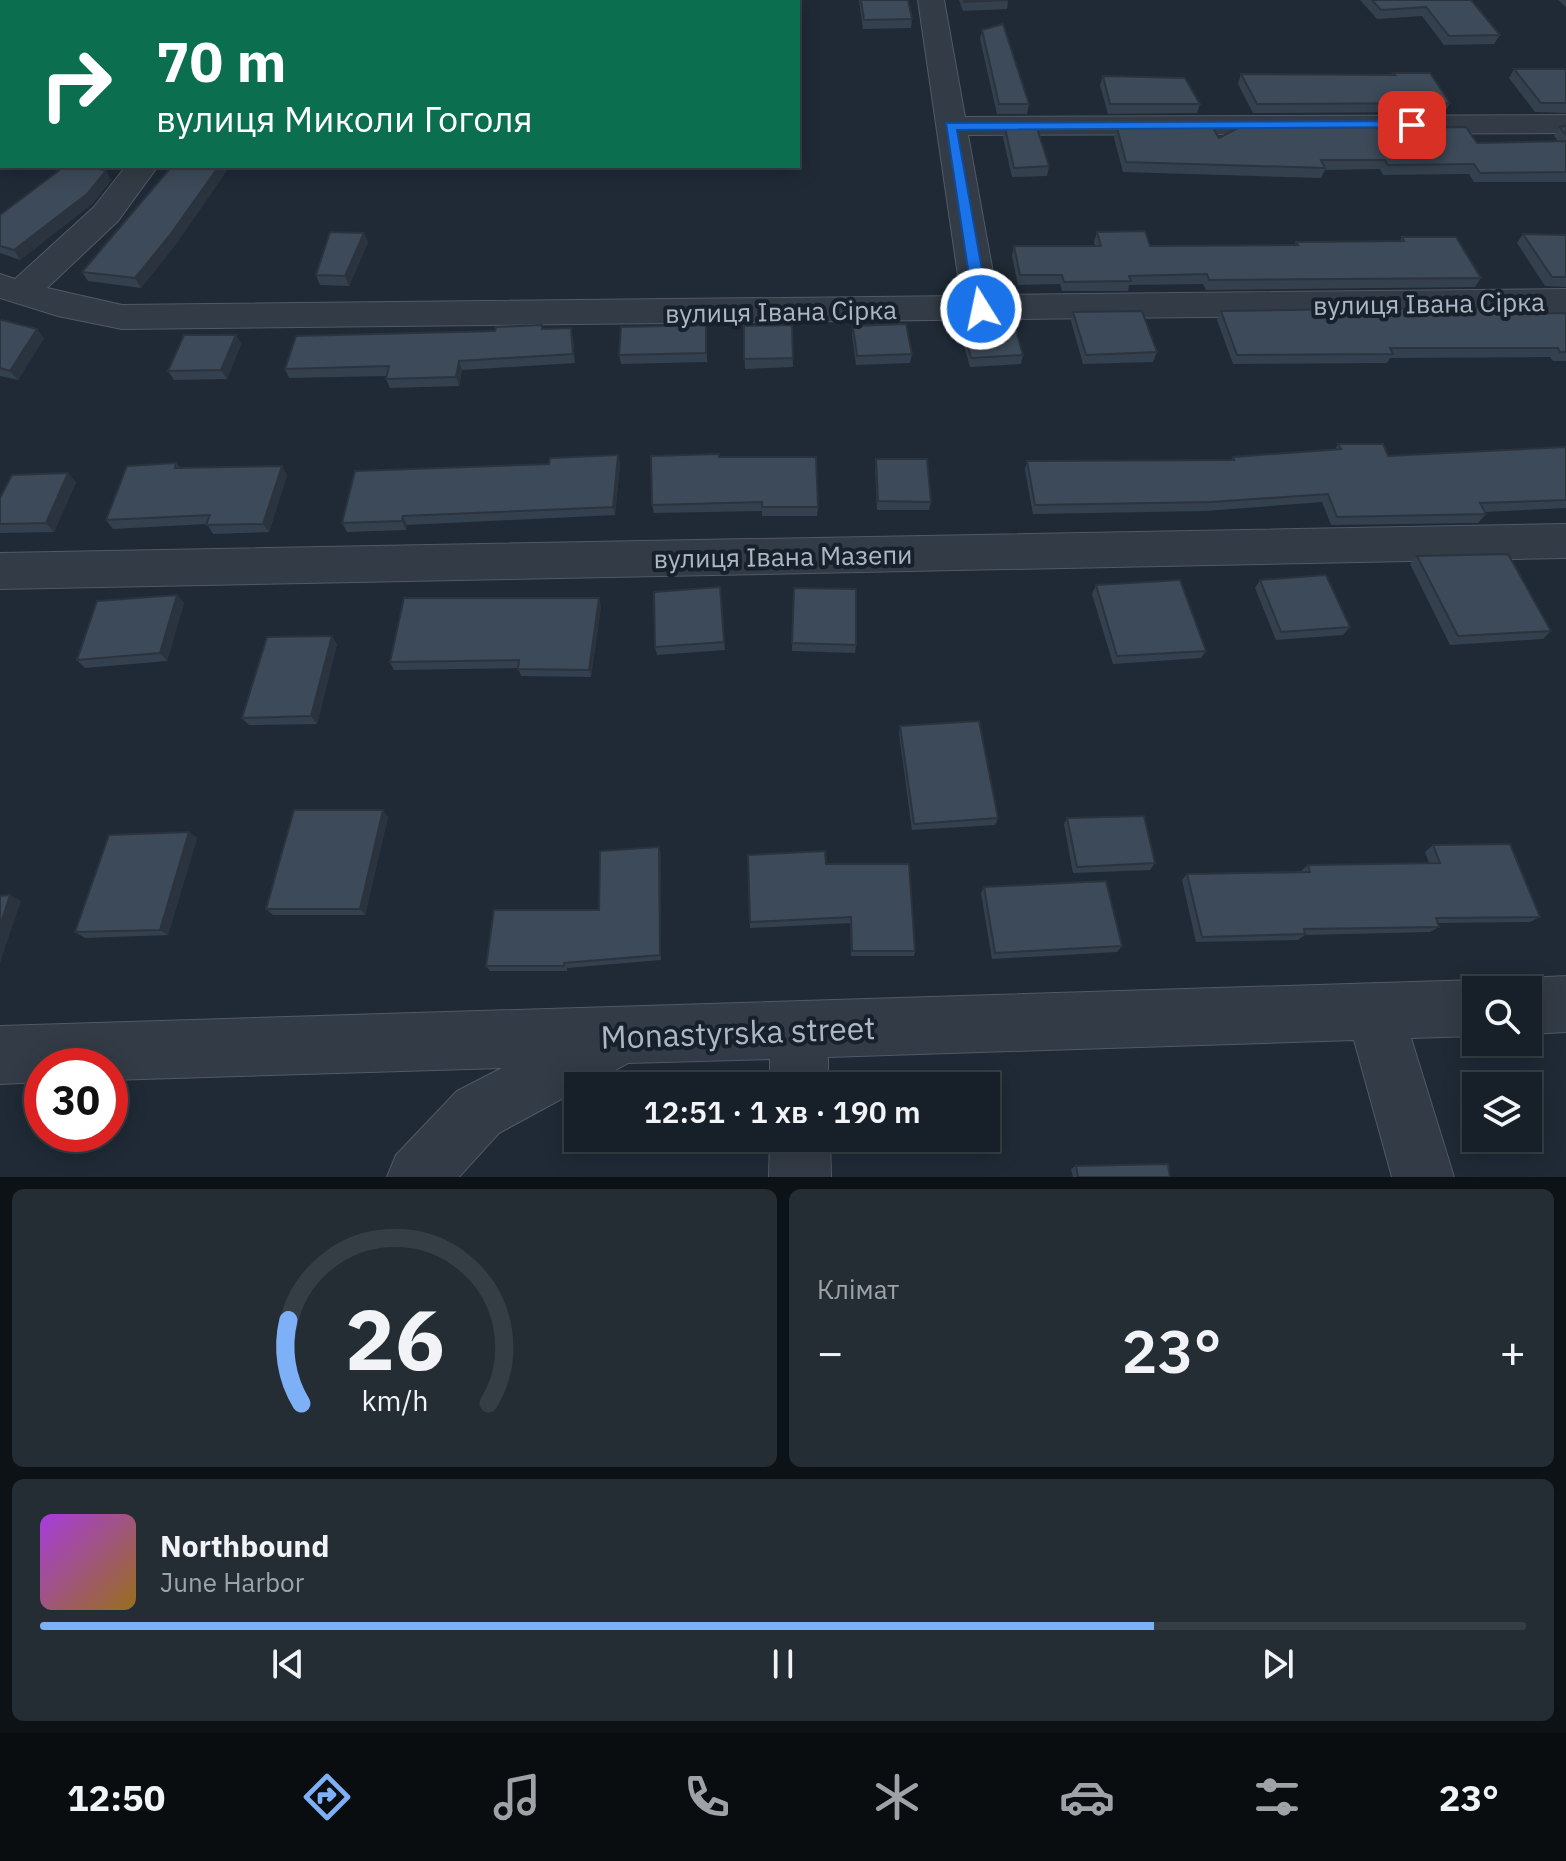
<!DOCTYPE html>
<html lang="uk">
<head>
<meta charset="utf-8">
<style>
	:root { --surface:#172028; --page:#242d34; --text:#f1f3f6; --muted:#9ea3a8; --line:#363e45; --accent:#7eb0f7 }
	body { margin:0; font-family:"IBM Plex Sans",sans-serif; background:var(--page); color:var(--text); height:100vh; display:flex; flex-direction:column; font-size:30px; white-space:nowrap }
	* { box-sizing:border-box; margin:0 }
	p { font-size:26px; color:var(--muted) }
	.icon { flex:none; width:44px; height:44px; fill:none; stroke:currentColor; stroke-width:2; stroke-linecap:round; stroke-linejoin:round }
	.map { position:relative; height:1177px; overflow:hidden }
	.sheet { display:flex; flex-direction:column; gap:12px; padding:12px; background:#0d1216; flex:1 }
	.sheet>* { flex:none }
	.hud { position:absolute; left:0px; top:0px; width:800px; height:168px; box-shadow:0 4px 20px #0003,0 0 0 2px var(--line); background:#0b6e4f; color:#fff; overflow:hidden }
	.buttons { position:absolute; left:1462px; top:976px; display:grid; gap:16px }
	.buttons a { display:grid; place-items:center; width:80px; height:80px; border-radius:0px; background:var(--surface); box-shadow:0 4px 20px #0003,0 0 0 2px var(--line); font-size:40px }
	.speed { position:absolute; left:24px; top:1048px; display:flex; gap:16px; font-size:40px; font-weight:700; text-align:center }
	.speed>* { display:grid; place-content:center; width:104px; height:104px; border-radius:50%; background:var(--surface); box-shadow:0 4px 20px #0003,0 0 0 2px var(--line); line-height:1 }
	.speed .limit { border:12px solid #d22; background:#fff; color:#111 }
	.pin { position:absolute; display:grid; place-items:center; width:68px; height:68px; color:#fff; margin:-34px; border-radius:16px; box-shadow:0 4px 12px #0006 }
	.me { position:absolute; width:88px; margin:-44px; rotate:350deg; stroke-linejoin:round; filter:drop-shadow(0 0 6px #0008) }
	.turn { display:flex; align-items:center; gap:28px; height:168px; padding:0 24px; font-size:36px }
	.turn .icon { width:104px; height:104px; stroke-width:2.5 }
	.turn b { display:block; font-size:56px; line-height:68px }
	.big { font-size:60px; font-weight:600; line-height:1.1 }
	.sheet .card { flex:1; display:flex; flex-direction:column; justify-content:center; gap:12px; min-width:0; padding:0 28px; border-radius:12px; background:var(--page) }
	.sheet .dial { align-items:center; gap:0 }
	.dial svg { height:208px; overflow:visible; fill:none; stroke:var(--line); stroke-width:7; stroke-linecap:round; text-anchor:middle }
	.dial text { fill:var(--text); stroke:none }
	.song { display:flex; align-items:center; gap:24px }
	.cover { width:96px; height:96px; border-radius:12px; background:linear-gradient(135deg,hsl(280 70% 55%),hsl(40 70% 35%)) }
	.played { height:8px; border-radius:4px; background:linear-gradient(90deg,var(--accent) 75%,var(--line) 75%) }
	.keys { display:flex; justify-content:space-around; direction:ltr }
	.heat { display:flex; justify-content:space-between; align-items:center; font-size:44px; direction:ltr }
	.sheet .tiles { flex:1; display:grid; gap:12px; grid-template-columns:1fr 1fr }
	.card:last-child { grid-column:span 2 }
	.trip { position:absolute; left:564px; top:1072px; width:436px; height:80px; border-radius:0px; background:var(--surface); box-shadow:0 4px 20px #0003,0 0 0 2px var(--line); font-weight:600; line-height:80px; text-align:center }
	.tabs { display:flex; height:128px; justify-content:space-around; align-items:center; background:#090d10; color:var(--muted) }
	.tabs .icon { width:56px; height:56px }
	.tabs .selected { color:var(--accent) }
	.tabs b { font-size:36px; color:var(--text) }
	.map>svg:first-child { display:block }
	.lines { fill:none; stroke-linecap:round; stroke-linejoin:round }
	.minor-casing { stroke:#505965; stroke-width:2 }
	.minor { fill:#333b46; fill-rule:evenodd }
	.wall { fill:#34404d }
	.shaded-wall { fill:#2b343e }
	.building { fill:#3d4a59; stroke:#2b343e; stroke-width:2 }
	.route { fill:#1a73e8; stroke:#114b97; stroke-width:2 }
	.labels { text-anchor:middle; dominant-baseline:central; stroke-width:8; stroke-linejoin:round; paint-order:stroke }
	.street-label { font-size:26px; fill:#acb6c4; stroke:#18212b }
	.near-street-label { font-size:32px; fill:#acb6c4; stroke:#18212b }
</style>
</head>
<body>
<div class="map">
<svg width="1566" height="1177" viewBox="0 0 1566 1177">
	<rect width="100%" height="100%" fill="#1f2a36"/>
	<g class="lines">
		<g class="minor-casing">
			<path id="minor" d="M 918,0 L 944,0 L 965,117 L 1566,115 L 1566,133 L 968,135 L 997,295 L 1566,289 L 1566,313 L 122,329 L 58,316 L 0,298 L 0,274 L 15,279 L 94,207 L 126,166 L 158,166 L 118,221 L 47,288 L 122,305 L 961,296 Z
				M 1566,524 L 1566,558 L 0,589 L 0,553 Z
				M 1566,976 L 1566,1032 L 1528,1034 L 1528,990 L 1507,990 L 1508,986 L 1528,978 Z
				M 1476,980 L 1497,990 L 1476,990 L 1476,1036 L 1411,1038 L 1454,1177 L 1392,1177 L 1354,1040 L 828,1057 L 828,1086 L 770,1086 L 770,1059 L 628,1063 L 586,1086 L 578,1086 L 578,1090 L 499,1133 L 459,1177 L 387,1177 L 396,1155 L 457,1091 L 502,1068 L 110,1080 L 110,1066 L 42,1066 L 42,1082 L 0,1084 L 0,1026 Z
				M 770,1138 L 830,1138 L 831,1177 L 769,1177 Z"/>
		</g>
		<use href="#minor" class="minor"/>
	</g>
	<path class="wall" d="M 859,0 L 908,0 L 912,19 L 911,28 L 863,29 Z
		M 959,0 L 1008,0 L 1007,9 L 963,11 Z
		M 1360,0 L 1471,0 L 1500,35 L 1494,44 L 1444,45 L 1422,16 L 1377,19 Z
		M 1558,0 L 1566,0 L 1566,7 Z
		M 982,30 L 1029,104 L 1027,114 L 997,114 L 980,39 Z
		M 1514,69 L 1566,69 L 1566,113 L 1535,112 L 1509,78 Z
		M 1393,73 L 1450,103 L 1445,112 L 1253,113 L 1238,84 L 1241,74 L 1392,75 Z
		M 1103,76 L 1200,104 L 1197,113 L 1108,114 L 1100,85 Z
		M 1566,126 L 1566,182 L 1474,182 L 1469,174 L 1383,175 L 1380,169 L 1325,170 L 1321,178 L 1123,172 L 1114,138 L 1117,128 L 1219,138 L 1477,143 L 1558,141 L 1554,136 L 1560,127 Z
		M 1005,128 L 1049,166 L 1047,176 L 1012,177 L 1003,138 Z
		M 172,166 L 230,166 L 176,244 L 141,288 L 88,281 L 82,272 Z
		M 106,171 L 111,180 L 93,203 L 20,260 L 0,253 L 0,215 Z
		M 1097,232 L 1150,246 L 1295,245 L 1296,242 L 1400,241 L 1402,237 L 1481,278 L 1475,287 L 1206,290 L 1203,284 L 1129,285 L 1128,291 L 1062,291 L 1060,284 L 1018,285 L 1012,256 L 1014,246 L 1095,246 L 1094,242 Z
		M 1523,234 L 1566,235 L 1566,287 L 1545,286 L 1517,243 Z
		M 368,242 L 349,286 L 320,285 L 316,275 Z
		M 1221,311 L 1503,314 L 1566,313 L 1566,361 L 1553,361 L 1550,357 L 1390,358 L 1387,363 L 1233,364 L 1217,320 Z
		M 1073,312 L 1157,352 L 1153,362 L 1083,364 L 1071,321 Z
		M 0,321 L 44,338 L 18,380 L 0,376 Z
		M 962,324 L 1023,355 L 1021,364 L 970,367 L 961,334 Z
		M 542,325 L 543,329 L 573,338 L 575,363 L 462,370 L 459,386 L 390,388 L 386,379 L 387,376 L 289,378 L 285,369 L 495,331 Z
		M 706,325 L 707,362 L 621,364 L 619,355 Z
		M 792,325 L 793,367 L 745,369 L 744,326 Z
		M 853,326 L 912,354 L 910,363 L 856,365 L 852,335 Z
		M 236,335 L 241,344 L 227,379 L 174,380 L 168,371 Z
		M 1338,444 L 1388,456 L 1566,447 L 1566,508 L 1484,512 L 1486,514 L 1478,523 L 1331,525 L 1322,502 L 1206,511 L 1033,514 L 1025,470 L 1027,461 L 1231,460 L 1233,457 L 1335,450 Z
		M 618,455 L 620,464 L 615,515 L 407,525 L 406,530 L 347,532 L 342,523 Z
		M 719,457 L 818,507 L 817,516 L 762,516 L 762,511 L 654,513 L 652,505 Z
		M 876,459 L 931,502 L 929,510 L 877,510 L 875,468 Z
		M 176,463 L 180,468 L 287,475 L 269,532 L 213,534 L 207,524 L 113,529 L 106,520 Z
		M 76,482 L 54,532 L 0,533 L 0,498 Z
		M 1417,556 L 1551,631 L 1543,639 L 1450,645 L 1410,564 Z
		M 1260,580 L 1350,627 L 1343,635 L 1276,640 L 1255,588 Z
		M 1096,585 L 1206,651 L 1201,658 L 1113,664 L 1092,594 Z
		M 720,587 L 725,650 L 657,655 L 655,647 Z
		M 794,588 L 856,645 L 855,653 L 792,651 Z
		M 177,595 L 184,603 L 167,661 L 85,668 L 77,660 Z
		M 601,606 L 591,677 L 521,676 L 518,668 L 394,670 L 390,662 Z
		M 337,644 L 317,724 L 249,725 L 242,718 Z
		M 900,726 L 998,818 L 995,825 L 912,830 L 899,733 Z
		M 388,817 L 365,915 L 273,915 L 266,909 Z
		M 1067,818 L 1155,863 L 1150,870 L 1073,873 L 1064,824 Z
		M 189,832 L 197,838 L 168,935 L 85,938 L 75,932 Z
		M 1433,845 L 1540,917 L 1530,922 L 1438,923 L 1439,927 L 1430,932 L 1305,935 L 1298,940 L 1196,942 L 1182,880 L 1187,874 L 1301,871 L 1308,865 L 1429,863 L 1425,852 Z
		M 661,853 L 661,960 L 567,968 L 567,971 L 490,971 L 486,966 L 599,910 Z
		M 748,855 L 826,864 L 915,951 L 914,956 L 851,956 L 850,923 L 750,928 Z
		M 984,887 L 1122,946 L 1117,952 L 992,959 L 981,893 Z
		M 1076,1166 L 1170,1177 L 1073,1177 L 1071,1169 Z"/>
	<path class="shaded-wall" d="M 149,0 L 166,0 L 163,2 L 147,2 Z
		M 219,166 L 230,166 L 176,244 L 141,288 L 135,278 Z
		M 106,171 L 111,180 L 93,203 L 20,260 L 14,250 Z
		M 364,233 L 368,242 L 349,286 L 345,276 Z
		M 571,328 L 573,338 L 575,363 L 573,354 Z
		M 37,329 L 44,338 L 18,380 L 10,371 Z
		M 236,335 L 241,344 L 227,379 L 221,370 Z
		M 459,361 L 462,370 L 459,386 L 456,377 Z
		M 618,455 L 620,464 L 615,515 L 613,507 Z
		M 282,466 L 287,475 L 269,532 L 263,524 Z
		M 68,473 L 76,482 L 54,532 L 46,523 Z
		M 403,516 L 407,525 L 406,530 L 402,521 Z
		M 177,595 L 184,603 L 167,661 L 160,653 Z
		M 599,598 L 601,606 L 591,677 L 589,670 Z
		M 332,636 L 337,644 L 317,724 L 311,716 Z
		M 383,810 L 388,817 L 365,915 L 360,909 Z
		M 189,832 L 197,838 L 168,935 L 160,930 Z
		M 659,847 L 661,853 L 661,960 L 660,955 Z
		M 10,895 L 21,901 L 0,963 L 0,926 Z"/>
	<path class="building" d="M 0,0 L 149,0 L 147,2 L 2,2 L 2,126 L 0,125 Z
		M 289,0 L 329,0 L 328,2 L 288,2 Z
		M 634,0 L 762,0 L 762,2 L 633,2 Z
		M 861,0 L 908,0 L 912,19 L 864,20 Z
		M 964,0 L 1008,0 L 964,2 Z
		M 1372,0 L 1471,0 L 1500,35 L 1449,36 L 1426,7 L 1381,10 Z
		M 1003,24 L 1029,104 L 999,104 L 982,30 Z
		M 1514,69 L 1566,69 L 1566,103 L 1541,103 Z
		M 1393,73 L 1430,73 L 1450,103 L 1257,104 L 1241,74 L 1395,75 Z
		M 1103,76 L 1185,78 L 1200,104 L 1110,104 Z
		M 1566,126 L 1566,135 L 1560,127 Z
		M 1466,127 L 1477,143 L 1566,141 L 1566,172 L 1480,173 L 1474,164 L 1388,165 L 1385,160 L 1321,160 L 1325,168 L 1126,162 L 1117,128 L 1213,128 L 1219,138 L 1238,128 Z
		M 1005,128 L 1037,128 L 1049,166 L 1014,168 Z
		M 65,166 L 90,166 L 106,171 L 87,194 L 14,250 L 0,246 L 0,215 Z
		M 172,166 L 219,166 L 170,235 L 135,278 L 82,272 Z
		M 1145,231 L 1150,246 L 1298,245 L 1296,242 L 1404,241 L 1402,237 L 1456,237 L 1481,278 L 1209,280 L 1207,274 L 1129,276 L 1131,281 L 1064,282 L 1062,275 L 1020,275 L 1014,246 L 1101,246 L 1097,232 Z
		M 330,232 L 364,233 L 345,276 L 316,275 Z
		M 1523,234 L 1566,235 L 1566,277 L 1552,277 Z
		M 1499,307 L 1503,314 L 1566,313 L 1566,352 L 1560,352 L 1558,348 L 1390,348 L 1393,354 L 1237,355 L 1221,311 Z
		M 1142,311 L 1157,352 L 1086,355 L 1073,312 Z
		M 2,320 L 37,329 L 10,371 L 0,368 L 0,321 Z
		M 1013,321 L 1023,355 L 971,358 L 962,324 Z
		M 906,324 L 912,354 L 857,356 L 853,326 Z
		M 542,325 L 542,329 L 571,328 L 573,354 L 459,361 L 456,377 L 386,379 L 389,366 L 285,369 L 296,336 L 495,331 L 496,327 Z
		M 706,325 L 706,353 L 619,355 L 621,327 Z
		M 792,325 L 793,358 L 744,359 L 744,326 Z
		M 184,335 L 236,335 L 221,370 L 168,371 Z
		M 1338,444 L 1383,444 L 1388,456 L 1566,447 L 1566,500 L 1480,503 L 1486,514 L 1337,517 L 1328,494 L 1211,502 L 1035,505 L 1027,461 L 1234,460 L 1233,457 L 1341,449 Z
		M 719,454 L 719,457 L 816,457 L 818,507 L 762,507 L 762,502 L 652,505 L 651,456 Z
		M 618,455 L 613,507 L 403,516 L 402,521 L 342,523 L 355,471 L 549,464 L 550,458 Z
		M 876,459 L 927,459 L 931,502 L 878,501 Z
		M 176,463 L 175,468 L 282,466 L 263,524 L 206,525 L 210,515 L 106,520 L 127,466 Z
		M 68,473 L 46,523 L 0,524 L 0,498 L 12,475 Z
		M 1508,554 L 1551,631 L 1458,636 L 1417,556 Z
		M 1326,575 L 1350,627 L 1281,632 L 1260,580 Z
		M 1180,580 L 1206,651 L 1117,656 L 1096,585 Z
		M 720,587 L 724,642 L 655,647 L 654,592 Z
		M 794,588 L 856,589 L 856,645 L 792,643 Z
		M 177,595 L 160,653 L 77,660 L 97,601 Z
		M 404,598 L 599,598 L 589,670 L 518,669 L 519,660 L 390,662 Z
		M 332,636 L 311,716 L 242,718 L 267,637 Z
		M 979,721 L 998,818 L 914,824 L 900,726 Z
		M 294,810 L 383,810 L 360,909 L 266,909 Z
		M 1144,816 L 1155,863 L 1077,867 L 1067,818 Z
		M 189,832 L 160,930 L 75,932 L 109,835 Z
		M 1510,844 L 1540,917 L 1436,918 L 1439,927 L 1304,929 L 1305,934 L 1202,937 L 1187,874 L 1310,872 L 1308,865 L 1440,863 L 1433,845 Z
		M 659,847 L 660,955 L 564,963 L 564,966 L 486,966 L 494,910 L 599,910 L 600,851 Z
		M 825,851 L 826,864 L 909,864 L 915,951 L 852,951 L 851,917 L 750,922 L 748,855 Z
		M 1106,881 L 1122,946 L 995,953 L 984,887 Z
		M 10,895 L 0,926 L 0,896 Z
		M 1168,1164 L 1170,1177 L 1078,1177 L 1076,1166 Z"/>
	<path class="route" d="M 1412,121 L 1418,125 L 1416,127 L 957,130 L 989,309 L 981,314 L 974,309 L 946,123 Z"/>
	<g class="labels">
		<g class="street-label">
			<text transform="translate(1429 303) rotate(-1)">вулиця Івана Сірка</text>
			<text transform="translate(781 311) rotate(-1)">вулиця Івана Сірка</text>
			<text transform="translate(783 556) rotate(-1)">вулиця Івана Мазепи</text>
		</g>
		<g class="near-street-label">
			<text transform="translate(738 1032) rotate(-2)">Monastyrska street</text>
		</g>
	</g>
</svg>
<div class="buttons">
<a><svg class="icon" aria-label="search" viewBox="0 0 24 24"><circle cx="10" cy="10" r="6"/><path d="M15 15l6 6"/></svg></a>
<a><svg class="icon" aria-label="layers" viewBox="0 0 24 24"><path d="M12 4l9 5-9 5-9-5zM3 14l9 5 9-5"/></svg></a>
</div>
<div class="speed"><div class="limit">30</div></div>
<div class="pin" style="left:1412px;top:125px;background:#d93025"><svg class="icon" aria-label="arrive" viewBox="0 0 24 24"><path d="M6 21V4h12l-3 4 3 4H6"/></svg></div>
<svg class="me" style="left:981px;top:309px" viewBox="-20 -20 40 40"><circle r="17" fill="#1a73e8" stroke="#fff" stroke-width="3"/><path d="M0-11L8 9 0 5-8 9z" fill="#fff"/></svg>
<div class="trip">12:51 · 1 хв · 190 m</div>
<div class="hud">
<div class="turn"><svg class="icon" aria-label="right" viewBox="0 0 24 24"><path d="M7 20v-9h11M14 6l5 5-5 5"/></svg><div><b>70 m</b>вулиця Миколи Гоголя</div></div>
</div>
</div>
<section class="sheet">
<div class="tiles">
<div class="card dial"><svg viewBox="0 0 100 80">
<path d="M14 69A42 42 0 1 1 86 69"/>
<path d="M14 69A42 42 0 0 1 9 37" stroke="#7eb0f7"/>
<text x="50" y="56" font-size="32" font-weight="700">26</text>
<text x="50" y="72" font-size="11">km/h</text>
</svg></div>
<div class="card"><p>Клімат</p>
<div class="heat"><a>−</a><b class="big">23°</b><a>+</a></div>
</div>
<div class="card">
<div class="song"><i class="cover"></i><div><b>Northbound</b><p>June Harbor</p></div></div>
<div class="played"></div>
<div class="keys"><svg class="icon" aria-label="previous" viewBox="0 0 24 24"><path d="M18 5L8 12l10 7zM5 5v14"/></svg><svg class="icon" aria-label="pause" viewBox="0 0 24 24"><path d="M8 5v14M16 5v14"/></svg><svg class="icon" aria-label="next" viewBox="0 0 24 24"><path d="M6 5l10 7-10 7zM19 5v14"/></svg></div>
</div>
</div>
</section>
<nav class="tabs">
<b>12:50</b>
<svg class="icon selected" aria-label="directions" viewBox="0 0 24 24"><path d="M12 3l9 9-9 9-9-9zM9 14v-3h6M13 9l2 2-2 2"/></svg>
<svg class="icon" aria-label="music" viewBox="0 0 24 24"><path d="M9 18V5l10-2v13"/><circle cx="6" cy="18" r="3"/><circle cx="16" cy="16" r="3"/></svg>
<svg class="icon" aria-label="phone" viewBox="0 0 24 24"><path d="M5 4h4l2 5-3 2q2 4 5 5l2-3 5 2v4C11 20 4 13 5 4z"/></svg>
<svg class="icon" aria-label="climate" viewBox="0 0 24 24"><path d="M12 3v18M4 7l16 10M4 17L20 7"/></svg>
<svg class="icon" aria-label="car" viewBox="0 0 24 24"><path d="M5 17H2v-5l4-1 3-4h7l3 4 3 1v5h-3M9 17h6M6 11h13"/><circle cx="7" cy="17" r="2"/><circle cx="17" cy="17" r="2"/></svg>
<svg class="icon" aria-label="filters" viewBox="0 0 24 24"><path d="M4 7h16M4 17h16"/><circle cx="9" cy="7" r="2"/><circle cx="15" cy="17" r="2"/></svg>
<b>23°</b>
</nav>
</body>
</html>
